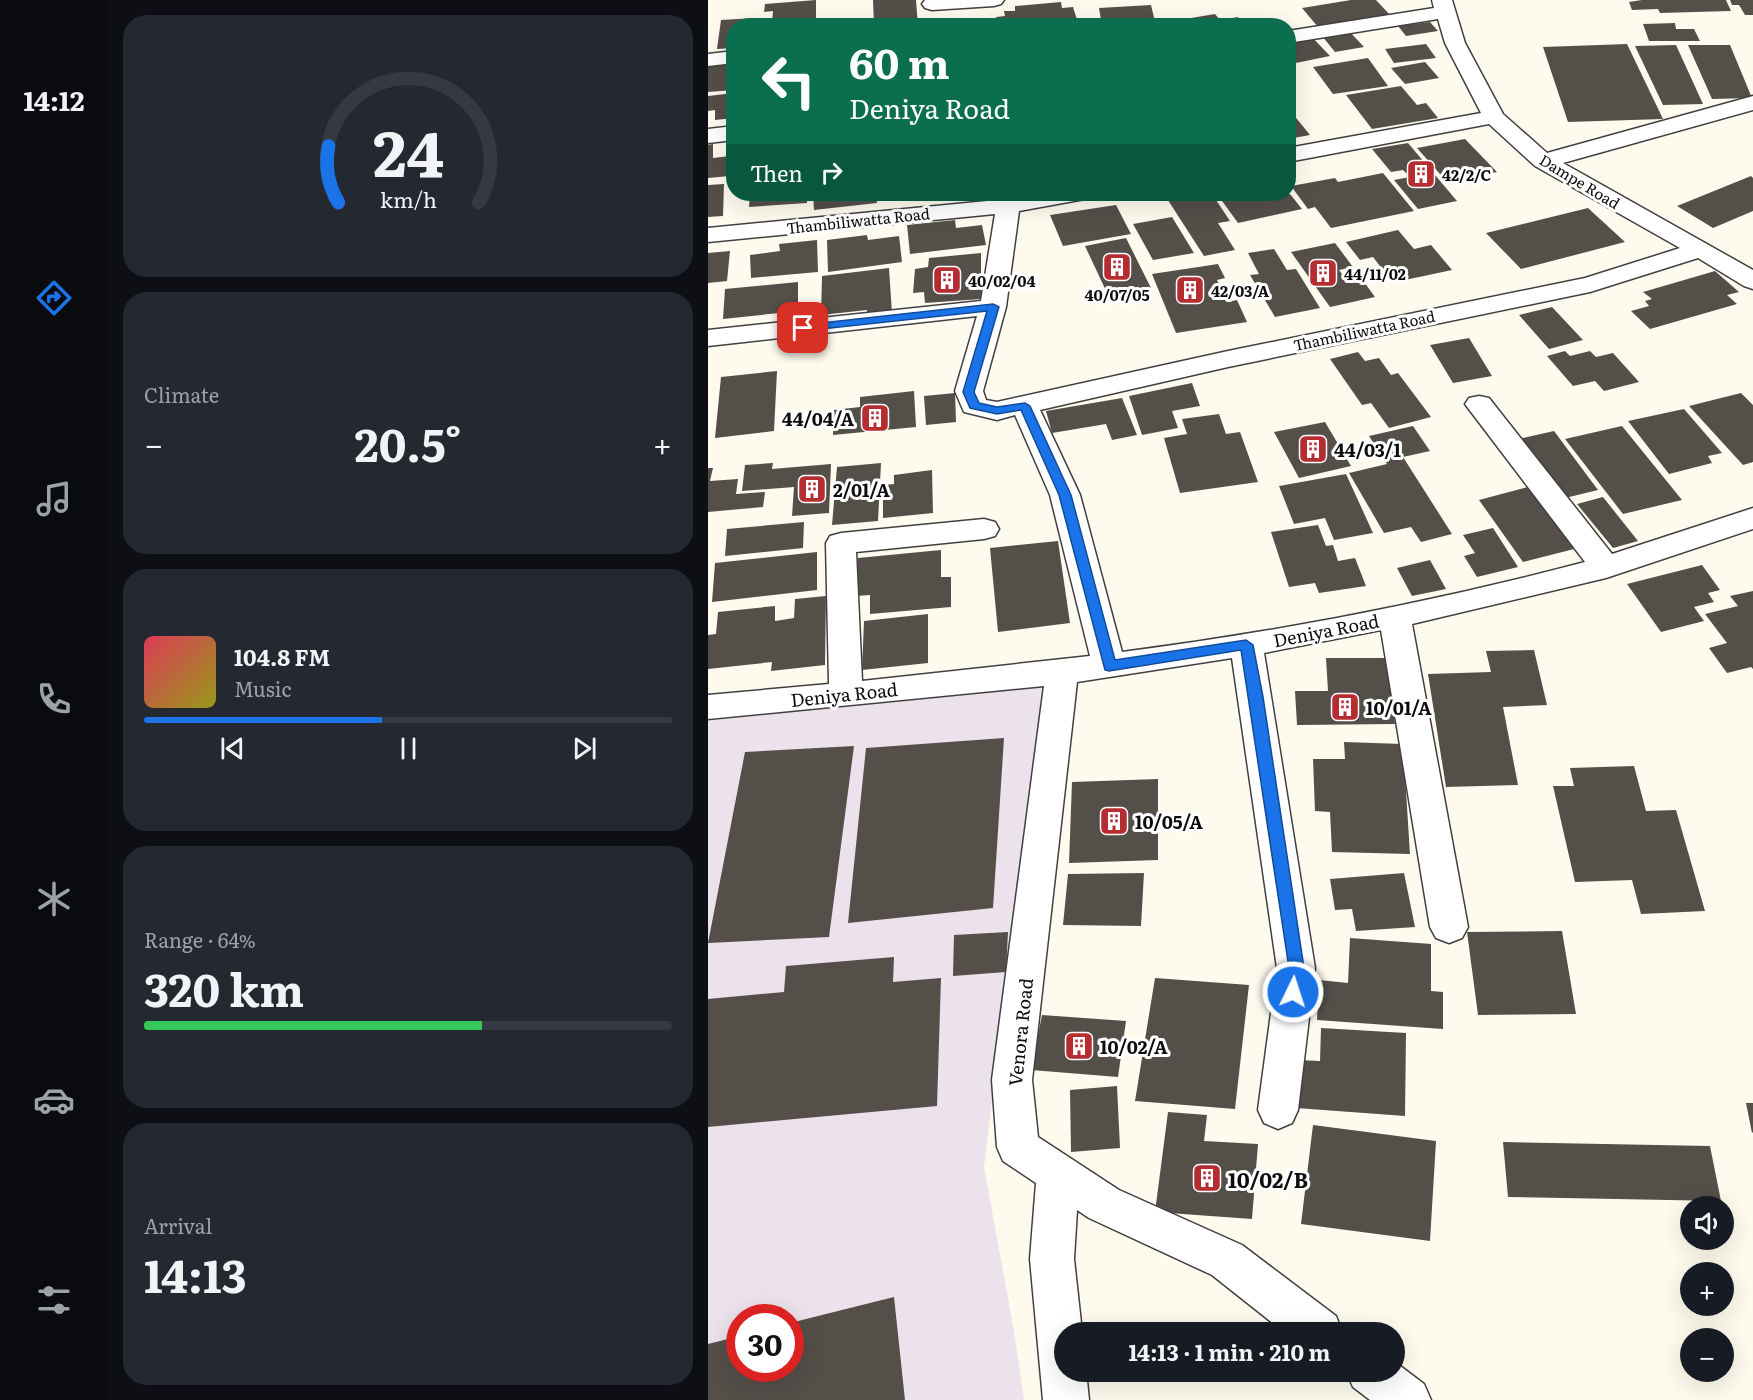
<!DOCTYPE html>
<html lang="en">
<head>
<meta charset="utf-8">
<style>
	:root { --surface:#171b24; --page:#242831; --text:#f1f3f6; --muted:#9ea1a6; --line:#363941; --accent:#1a73e8 }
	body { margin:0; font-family:Literata,serif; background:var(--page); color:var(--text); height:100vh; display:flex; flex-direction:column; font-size:22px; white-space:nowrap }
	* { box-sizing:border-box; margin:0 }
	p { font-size:20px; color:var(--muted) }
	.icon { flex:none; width:33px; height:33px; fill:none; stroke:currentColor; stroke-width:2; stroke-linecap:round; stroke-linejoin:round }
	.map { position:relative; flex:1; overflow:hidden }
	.side { display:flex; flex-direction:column; gap:15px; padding:15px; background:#0d0f14; width:600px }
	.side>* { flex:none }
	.guide { position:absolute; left:18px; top:18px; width:570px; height:183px; border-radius:24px; box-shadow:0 6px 24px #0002; background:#0b6e4f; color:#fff; overflow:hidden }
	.controls { position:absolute; left:972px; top:1196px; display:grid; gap:12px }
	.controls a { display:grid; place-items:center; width:54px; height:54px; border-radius:50%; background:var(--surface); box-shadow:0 6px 24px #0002; font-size:30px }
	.speed { position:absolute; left:18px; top:1304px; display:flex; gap:12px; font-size:30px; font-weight:700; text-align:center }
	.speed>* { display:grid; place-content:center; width:78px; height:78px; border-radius:50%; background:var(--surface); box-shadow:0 6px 24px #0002; line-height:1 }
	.speed .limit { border:9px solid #d22; background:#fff; color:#111 }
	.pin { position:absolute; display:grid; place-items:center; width:51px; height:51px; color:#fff; margin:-26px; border-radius:12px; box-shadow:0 3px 9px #0006 }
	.me { position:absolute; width:66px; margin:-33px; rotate:4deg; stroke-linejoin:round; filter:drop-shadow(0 0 4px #0008) }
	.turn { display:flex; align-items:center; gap:21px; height:126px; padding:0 24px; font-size:27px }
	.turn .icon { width:78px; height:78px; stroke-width:2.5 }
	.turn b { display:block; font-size:42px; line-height:51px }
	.then { display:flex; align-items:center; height:57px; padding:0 24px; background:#0003; gap:12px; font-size:22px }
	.big { font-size:45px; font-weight:700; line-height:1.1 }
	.side .card { flex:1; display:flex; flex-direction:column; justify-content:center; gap:9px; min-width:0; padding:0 21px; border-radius:24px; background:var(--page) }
	.side .dial { align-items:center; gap:0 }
	.dial svg { height:156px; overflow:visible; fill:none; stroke:var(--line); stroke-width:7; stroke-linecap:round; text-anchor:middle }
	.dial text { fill:var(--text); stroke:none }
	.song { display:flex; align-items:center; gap:18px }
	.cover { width:72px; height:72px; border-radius:9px; background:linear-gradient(135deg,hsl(350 70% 55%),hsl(60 70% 35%)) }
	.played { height:6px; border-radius:3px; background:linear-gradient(90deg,var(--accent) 45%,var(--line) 45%) }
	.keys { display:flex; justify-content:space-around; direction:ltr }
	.heat { display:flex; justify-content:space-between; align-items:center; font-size:33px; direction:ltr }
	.charge { height:9px; border-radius:4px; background:linear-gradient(90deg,#34c759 64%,var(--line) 0) }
	.trip { position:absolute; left:346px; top:1322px; width:351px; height:60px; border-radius:30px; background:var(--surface); box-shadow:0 6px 24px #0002; font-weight:700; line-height:60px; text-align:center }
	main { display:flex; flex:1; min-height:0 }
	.tab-bar { display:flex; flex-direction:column; width:108px; justify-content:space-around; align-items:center; background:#090b0e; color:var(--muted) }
	.tab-bar .icon { width:42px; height:42px }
	.tab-bar .on { color:var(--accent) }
	.tab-bar b { font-size:27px; color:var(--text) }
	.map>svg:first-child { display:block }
	.industrial { fill:#ebe2eb; fill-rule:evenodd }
	.building { fill:#554f4a }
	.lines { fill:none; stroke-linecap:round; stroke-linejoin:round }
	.minor-casing { stroke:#404040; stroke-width:3 }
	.minor { fill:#fff; fill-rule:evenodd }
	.route { fill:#1a73e8; stroke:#114b97; stroke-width:1.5 }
	.labels { text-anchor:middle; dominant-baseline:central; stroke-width:6; stroke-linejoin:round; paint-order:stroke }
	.far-poi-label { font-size:15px; font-weight:bold; fill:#0d0d0d; stroke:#fff; text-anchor:start }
	.far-street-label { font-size:15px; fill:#0d0d0d; stroke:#fff }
	.poi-label { font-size:18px; font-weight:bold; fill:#0d0d0d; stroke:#fff; text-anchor:start }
	.street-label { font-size:18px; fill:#0d0d0d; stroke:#fff }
	.near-poi-label { font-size:21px; font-weight:bold; fill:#0d0d0d; stroke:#fff; text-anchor:start }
</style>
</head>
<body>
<main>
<nav class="tab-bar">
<b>14:12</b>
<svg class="icon on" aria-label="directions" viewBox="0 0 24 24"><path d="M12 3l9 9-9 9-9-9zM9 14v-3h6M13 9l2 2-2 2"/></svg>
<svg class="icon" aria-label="music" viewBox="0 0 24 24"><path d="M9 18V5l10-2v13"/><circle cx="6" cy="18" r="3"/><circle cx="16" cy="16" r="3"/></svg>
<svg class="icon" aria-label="phone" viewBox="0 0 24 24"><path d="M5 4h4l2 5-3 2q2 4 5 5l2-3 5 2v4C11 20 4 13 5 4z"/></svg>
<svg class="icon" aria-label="climate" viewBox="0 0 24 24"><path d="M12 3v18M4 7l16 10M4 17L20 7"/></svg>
<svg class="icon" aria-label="car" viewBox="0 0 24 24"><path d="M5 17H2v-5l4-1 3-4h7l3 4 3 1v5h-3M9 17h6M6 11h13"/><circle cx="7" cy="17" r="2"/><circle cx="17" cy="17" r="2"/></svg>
<svg class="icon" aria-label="filters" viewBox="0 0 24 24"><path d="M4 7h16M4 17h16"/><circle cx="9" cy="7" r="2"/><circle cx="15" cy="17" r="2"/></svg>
</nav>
<section class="side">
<div class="card dial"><svg viewBox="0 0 100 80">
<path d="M14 69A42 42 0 1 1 86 69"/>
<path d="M14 69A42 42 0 0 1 9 40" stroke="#1a73e8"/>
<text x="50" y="56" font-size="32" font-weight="700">24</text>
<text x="50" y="72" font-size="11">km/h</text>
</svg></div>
<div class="card"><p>Climate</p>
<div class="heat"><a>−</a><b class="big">20.5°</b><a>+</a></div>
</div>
<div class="card">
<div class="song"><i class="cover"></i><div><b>104.8 FM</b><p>Music</p></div></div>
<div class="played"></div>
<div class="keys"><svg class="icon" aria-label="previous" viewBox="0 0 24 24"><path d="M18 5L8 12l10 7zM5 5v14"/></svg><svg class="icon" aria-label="pause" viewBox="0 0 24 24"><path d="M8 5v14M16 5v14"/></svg><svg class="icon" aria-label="next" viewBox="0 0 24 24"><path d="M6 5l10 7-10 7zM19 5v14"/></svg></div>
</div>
<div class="card"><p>Range · 64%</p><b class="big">320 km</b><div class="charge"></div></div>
<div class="card"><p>Arrival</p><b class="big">14:13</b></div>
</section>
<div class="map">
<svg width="1045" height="1400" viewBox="0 0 1045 1400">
	<rect width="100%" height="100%" fill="#fefbee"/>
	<path class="industrial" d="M 335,683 L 276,1167 L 306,1331 L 316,1400 L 0,1400 L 0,721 ZM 32,1317 L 82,1317 L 82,1368 L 32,1368 Z"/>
	<path class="building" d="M 108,0 L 108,19 L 64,22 L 65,11 L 56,12 L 57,4 Z
		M 165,0 L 208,0 L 210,26 L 166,26 Z
		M 643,0 L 668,0 L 682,15 L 610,27 L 594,8 Z
		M 934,0 L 1018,0 L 1023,11 L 952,13 L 950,9 L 924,10 L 921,2 Z
		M 1022,0 L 1045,0 L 1045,15 L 1037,15 L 1031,5 L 1024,5 Z
		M 353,2 L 354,8 L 365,7 L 371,26 L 290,26 L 288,17 L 297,16 L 296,11 L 307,11 L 307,6 Z
		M 443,5 L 448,26 L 394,26 L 391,8 Z
		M 507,14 L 512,20 L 530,17 L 537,26 L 482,26 L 477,19 Z
		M 47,18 L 46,26 L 26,26 L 26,48 L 9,49 L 13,20 Z
		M 722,22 L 730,31 L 698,36 L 690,26 Z
		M 967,23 L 968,29 L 986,29 L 992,41 L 941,41 L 935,24 Z
		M 641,31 L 656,47 L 627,52 L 614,36 Z
		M 602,35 L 622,56 L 583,64 L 580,61 L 580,39 Z
		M 718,44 L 728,58 L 686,63 L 677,49 Z
		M 919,44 L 955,119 L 860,122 L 835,47 Z
		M 968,45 L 995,104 L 955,105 L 927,46 Z
		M 980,45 L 1022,45 L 1044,98 L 1004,99 Z
		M 660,58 L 680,86 L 625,94 L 605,67 Z
		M 26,60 L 26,90 L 0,92 L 0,63 Z
		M 717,62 L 731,78 L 697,84 L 683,68 Z
		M 693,86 L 709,105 L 718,103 L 730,118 L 664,129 L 638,95 Z
		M 26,93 L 26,118 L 7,120 L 7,110 L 0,111 L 0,96 Z
		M 580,108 L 602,135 L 580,139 Z
		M 757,139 L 789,172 L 739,182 L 709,148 Z
		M 700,143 L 749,201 L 710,209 L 686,180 L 702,177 L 695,170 L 683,172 L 664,149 Z
		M 5,144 L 5,158 L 22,156 L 22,176 L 0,178 L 0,145 Z
		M 675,173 L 706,211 L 623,228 L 607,207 L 600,209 L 583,186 L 627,178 L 630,182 Z
		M 1043,176 L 1045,178 L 1045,211 L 1005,228 L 969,206 Z
		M 16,184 L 15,216 L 0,217 L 0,185 Z
		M 42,194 L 99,194 L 99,203 L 41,207 Z
		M 105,194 L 168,194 L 169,203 L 106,210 Z
		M 185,194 L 233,194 L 233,195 L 186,200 Z
		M 456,194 L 504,194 L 522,221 L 510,223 L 527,250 L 496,256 Z
		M 509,194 L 582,194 L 594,209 L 530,223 Z
		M 408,205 L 423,234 L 355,246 L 342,215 Z
		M 880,208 L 917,242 L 813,269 L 778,233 Z
		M 464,217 L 486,253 L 445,260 L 425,224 Z
		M 247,220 L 248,228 L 274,225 L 278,245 L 202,254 L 199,225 Z
		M 690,230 L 706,249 L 723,245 L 744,270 L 697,280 L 687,267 L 675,270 L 665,257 L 652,260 L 638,242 Z
		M 159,235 L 160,240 L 191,236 L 194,262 L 120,272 L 119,240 Z
		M 418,238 L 443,288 L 400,295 L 377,246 Z
		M 109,240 L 110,272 L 43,278 L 42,255 L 72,251 L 71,244 Z
		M 627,243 L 645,267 L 631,270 L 637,278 L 651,275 L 667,297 L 622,307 L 583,252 Z
		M 566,249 L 579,270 L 588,269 L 612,308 L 567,317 L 542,275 L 551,274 L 540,253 Z
		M 22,251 L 19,281 L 0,283 L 0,253 Z
		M 273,253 L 273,299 L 217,303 L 216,292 L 205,293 L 207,269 L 220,267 L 221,258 Z
		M 510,264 L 517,278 L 509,280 L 519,302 L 529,300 L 539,322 L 468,333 L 444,274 Z
		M 181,268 L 184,313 L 159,315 L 159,310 L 113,315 L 114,276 Z
		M 1007,271 L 1031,292 L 1019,295 L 1029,304 L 942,329 L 923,311 L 941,306 L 937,301 L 944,299 L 935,292 Z
		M 90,282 L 90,311 L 15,319 L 17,289 Z
		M 844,307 L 875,340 L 841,349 L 811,315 Z
		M 761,338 L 784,376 L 745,383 L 722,345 Z
		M 857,351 L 862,356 L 882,351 L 888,357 L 905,353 L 931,382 L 896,391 L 887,381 L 865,386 L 839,356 Z
		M 650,352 L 657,361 L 671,358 L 683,375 L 690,373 L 723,417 L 681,428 L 663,403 L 654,405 L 622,359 Z
		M 69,371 L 66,431 L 7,438 L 13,377 Z
		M 484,383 L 492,406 L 464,411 L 470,428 L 434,435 L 421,396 Z
		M 206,391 L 208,427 L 125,435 L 126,410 L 152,407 L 152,397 Z
		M 247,393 L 248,422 L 218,425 L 216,396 Z
		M 1033,393 L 1045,405 L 1045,462 L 1035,465 L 981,406 Z
		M 414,398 L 429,435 L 404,440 L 398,424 L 344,433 L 338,411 Z
		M 976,409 L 1014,453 L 1000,456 L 1004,463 L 961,474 L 920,421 Z
		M 511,414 L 518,434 L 532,432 L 550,482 L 472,493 L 456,438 L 479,434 L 474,419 Z
		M 617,422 L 643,466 L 591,478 L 566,432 Z
		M 705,426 L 722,451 L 695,457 L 744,534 L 713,542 L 703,527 L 676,533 L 641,473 L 679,464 L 661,436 Z
		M 914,426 L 974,500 L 915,514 L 857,439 Z
		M 846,431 L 890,490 L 853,499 L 810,439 Z
		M 65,463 L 64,469 L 123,464 L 121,513 L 84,516 L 86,487 L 34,491 L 37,465 Z
		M 173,463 L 170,521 L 124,525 L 129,467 Z
		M 0,468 L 5,468 L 2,481 L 30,479 L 28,494 L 57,492 L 55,507 L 0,512 Z
		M 224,470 L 225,513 L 175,518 L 175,485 L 186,484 L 186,475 Z
		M 638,474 L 665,533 L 626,540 L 617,518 L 586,524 L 571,486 Z
		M 820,487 L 866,549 L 815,562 L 771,500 Z
		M 895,497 L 930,541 L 905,548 L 869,504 Z
		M 96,522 L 95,548 L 17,556 L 19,529 Z
		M 610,525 L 618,546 L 625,545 L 630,561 L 647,558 L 658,586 L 611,593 L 607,583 L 581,587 L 563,532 Z
		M 785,528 L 810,567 L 769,577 L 756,556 L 767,553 L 755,535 Z
		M 350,541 L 362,623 L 290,632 L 282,548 Z
		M 233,550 L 233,577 L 243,577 L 243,607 L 162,614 L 162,595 L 148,596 L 150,558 Z
		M 109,552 L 109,590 L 4,602 L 7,563 Z
		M 722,560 L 738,589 L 704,596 L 689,568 Z
		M 994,565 L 1012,590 L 1000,593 L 1006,602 L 986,607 L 996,621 L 953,632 L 919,584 Z
		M 1045,591 L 1045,669 L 1043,667 L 1019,673 L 1001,648 L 1019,643 L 997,614 L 1030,606 L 1022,596 Z
		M 118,596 L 117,665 L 63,671 L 64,662 L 0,669 L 0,635 L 8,634 L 10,612 L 67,606 L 67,621 L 86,618 L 87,599 Z
		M 220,614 L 220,663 L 154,670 L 156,621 Z
		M 826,650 L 839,705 L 795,707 L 810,785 L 738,787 L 720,674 L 783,672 L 778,651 Z
		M 618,658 L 680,658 L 687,724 L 589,725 L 587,691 L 620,691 Z
		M 296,738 L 285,908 L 140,923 L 158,748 Z
		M 636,742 L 695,744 L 702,854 L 624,852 L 622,812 L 607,811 L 605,759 L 637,759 Z
		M 146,746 L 121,937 L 0,943 L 37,752 Z
		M 926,766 L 938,811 L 968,810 L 997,911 L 933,914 L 924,880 L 867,882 L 845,786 L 866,786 L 862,768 Z
		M 450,779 L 450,860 L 361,863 L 364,782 Z
		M 436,873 L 433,926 L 355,925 L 360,874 Z
		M 696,873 L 707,927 L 648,931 L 644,909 L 627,910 L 622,879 Z
		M 854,931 L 868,1014 L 770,1015 L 759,932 Z
		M 300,932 L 298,972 L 245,976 L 246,935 Z
		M 642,938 L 723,944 L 723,991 L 735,992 L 735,1029 L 609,1020 L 611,980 L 640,983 Z
		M 186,957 L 185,982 L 233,978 L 229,1106 L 0,1127 L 0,999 L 76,992 L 78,966 Z
		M 447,978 L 541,985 L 527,1109 L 427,1101 Z
		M 334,1015 L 418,1021 L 410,1077 L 323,1070 Z
		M 613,1028 L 698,1033 L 697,1116 L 588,1108 L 591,1060 L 612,1061 Z
		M 409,1086 L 412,1148 L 363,1152 L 362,1090 Z
		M 1038,1103 L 1045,1103 L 1045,1132 L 1044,1133 Z
		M 460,1112 L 499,1115 L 496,1141 L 550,1144 L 544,1219 L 447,1212 Z
		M 605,1125 L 728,1141 L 722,1241 L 593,1224 Z
		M 795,1142 L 1002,1146 L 1013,1201 L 800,1197 Z
		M 186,1297 L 197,1400 L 0,1400 L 0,1344 L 32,1336 L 32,1368 L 82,1368 L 82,1323 Z"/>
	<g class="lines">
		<g class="minor-casing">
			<path id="minor" d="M 217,0 L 296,0 L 293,4 L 286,6 L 224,10 L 217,8 L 214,4 Z
				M 724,0 L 744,0 L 757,43 L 795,114 L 839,153 L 1045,96 L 1045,110 L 855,163 L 1045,270 L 1045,289 L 1036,286 L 990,258 L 882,292 L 520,367 L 332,410 L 372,495 L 414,652 C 569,632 725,602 877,562 L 757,404 L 761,398 L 771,396 L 781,398 L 904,554 L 1045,508 L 1045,529 L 898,578 L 704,624 L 760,927 L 754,938 L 741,943 L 728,938 L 722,927 L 673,630 L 556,653 L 607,968 L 590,1110 L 584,1123 L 570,1129 L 556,1123 L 550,1110 L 569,968 L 524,658 L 369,682 L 324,1080 L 330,1137 L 411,1190 L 534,1245 L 628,1316 L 634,1332 L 576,1332 L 504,1275 L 381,1218 L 369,1210 L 366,1259 L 374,1332 L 357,1332 L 357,1371 L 378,1371 L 381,1400 L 335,1400 L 322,1259 L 328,1183 L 295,1161 L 289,1147 L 284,1080 L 336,686 L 0,719 L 0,695 L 121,684 L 118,543 L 122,536 L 133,533 L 276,519 L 287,522 L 291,529 L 287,536 L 276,539 L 148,552 L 154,681 L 382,656 L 342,495 L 307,415 L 289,420 L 256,412 L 247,391 L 269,316 L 0,346 L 0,330 L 273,301 L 287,214 L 0,242 L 0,228 L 300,199 L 331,194 L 380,194 L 377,199 L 311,211 L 298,307 L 275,391 L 278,400 L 289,402 L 520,351 L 877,278 L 972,248 L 827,166 L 781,124 L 580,162 L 580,148 L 773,113 L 737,43 L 730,19 L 580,43 L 580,31 L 726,8 Z
				M 26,51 L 26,63 L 0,66 L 0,54 Z
				M 26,126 L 26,140 L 0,143 L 0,129 Z
				M 687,1362 L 716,1384 L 723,1400 L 662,1400 L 645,1387 L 638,1371 L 687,1371 Z"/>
		</g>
		<use href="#minor" class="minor"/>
	</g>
	<path class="route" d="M 285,304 L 291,307 L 266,392 L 271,403 L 289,407 L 317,403 L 322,406 L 363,495 L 407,660 L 538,640 L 545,645 L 555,697 L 596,968 L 591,997 L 585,999 L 580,997 L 577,992 L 581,968 L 533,650 L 401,671 L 397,670 L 351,495 L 313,410 L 289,414 L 262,408 L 255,392 L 279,311 L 95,331 L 90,328 L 95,325 Z"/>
	<defs>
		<g id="building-square" transform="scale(1.5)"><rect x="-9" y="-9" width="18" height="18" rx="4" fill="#b52d31" stroke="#fff"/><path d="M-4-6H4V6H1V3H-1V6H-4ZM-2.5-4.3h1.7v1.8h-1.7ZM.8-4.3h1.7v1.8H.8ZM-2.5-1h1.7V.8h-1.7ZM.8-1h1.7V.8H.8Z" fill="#fff"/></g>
	</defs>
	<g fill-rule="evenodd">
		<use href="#building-square" x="713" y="174"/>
		<use href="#building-square" x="409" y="267"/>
		<use href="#building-square" x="615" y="273"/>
		<use href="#building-square" x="239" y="280"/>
		<use href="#building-square" x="482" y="290"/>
		<use href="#building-square" x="167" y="418"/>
		<use href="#building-square" x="605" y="449"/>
		<use href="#building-square" x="104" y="489"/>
		<use href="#building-square" x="637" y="707"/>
		<use href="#building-square" x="406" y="821"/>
		<use href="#building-square" x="371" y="1046"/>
		<use href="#building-square" x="499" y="1178"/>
	</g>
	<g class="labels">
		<g class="far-poi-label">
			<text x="734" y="174">42/2/C</text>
			<text x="636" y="273">44/11/02</text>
			<text x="260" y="280">40/02/04</text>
			<text x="503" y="290">42/03/A</text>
			<text x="409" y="294" text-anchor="middle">40/07/05</text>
		</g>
		<g class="far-street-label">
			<text transform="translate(872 181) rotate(31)">Dampe Road</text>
			<text transform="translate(150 220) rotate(-6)">Thambiliwatta Road</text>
			<text transform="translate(656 330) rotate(-12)">Thambiliwatta Road</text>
		</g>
		<g class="poi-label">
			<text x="146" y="418" text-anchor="end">44/04/A</text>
			<text x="626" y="449">44/03/1</text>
			<text x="125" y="489">2/01/A</text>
			<text x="658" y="707">10/01/A</text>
			<text x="427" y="821">10/05/A</text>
			<text x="392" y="1046">10/02/A</text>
		</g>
		<g class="street-label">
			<text transform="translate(618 630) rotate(-11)">Deniya Road</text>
			<text transform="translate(136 694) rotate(-6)">Deniya Road</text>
			<text transform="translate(312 1032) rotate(-84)">Venora Road</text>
		</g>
		<g class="near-poi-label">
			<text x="520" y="1178">10/02/B</text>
		</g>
	</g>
</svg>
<div class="controls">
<a><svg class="icon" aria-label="sound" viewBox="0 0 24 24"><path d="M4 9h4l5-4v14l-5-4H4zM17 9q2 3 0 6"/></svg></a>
<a>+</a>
<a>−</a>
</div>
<div class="speed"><div class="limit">30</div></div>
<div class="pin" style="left:95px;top:328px;background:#d93025"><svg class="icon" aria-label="arrive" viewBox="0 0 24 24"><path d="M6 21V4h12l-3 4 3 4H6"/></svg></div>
<svg class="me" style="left:585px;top:992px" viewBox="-20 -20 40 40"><circle r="17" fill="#1a73e8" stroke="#fff" stroke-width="3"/><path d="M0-11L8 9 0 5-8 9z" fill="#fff"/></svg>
<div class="trip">14:13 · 1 min · 210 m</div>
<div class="guide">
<div class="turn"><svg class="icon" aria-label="left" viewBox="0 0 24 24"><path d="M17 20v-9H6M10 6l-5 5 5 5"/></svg><div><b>60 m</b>Deniya Road</div></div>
<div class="then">Then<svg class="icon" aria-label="right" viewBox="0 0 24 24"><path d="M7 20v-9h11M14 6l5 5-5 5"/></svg></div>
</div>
</div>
</main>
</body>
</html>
